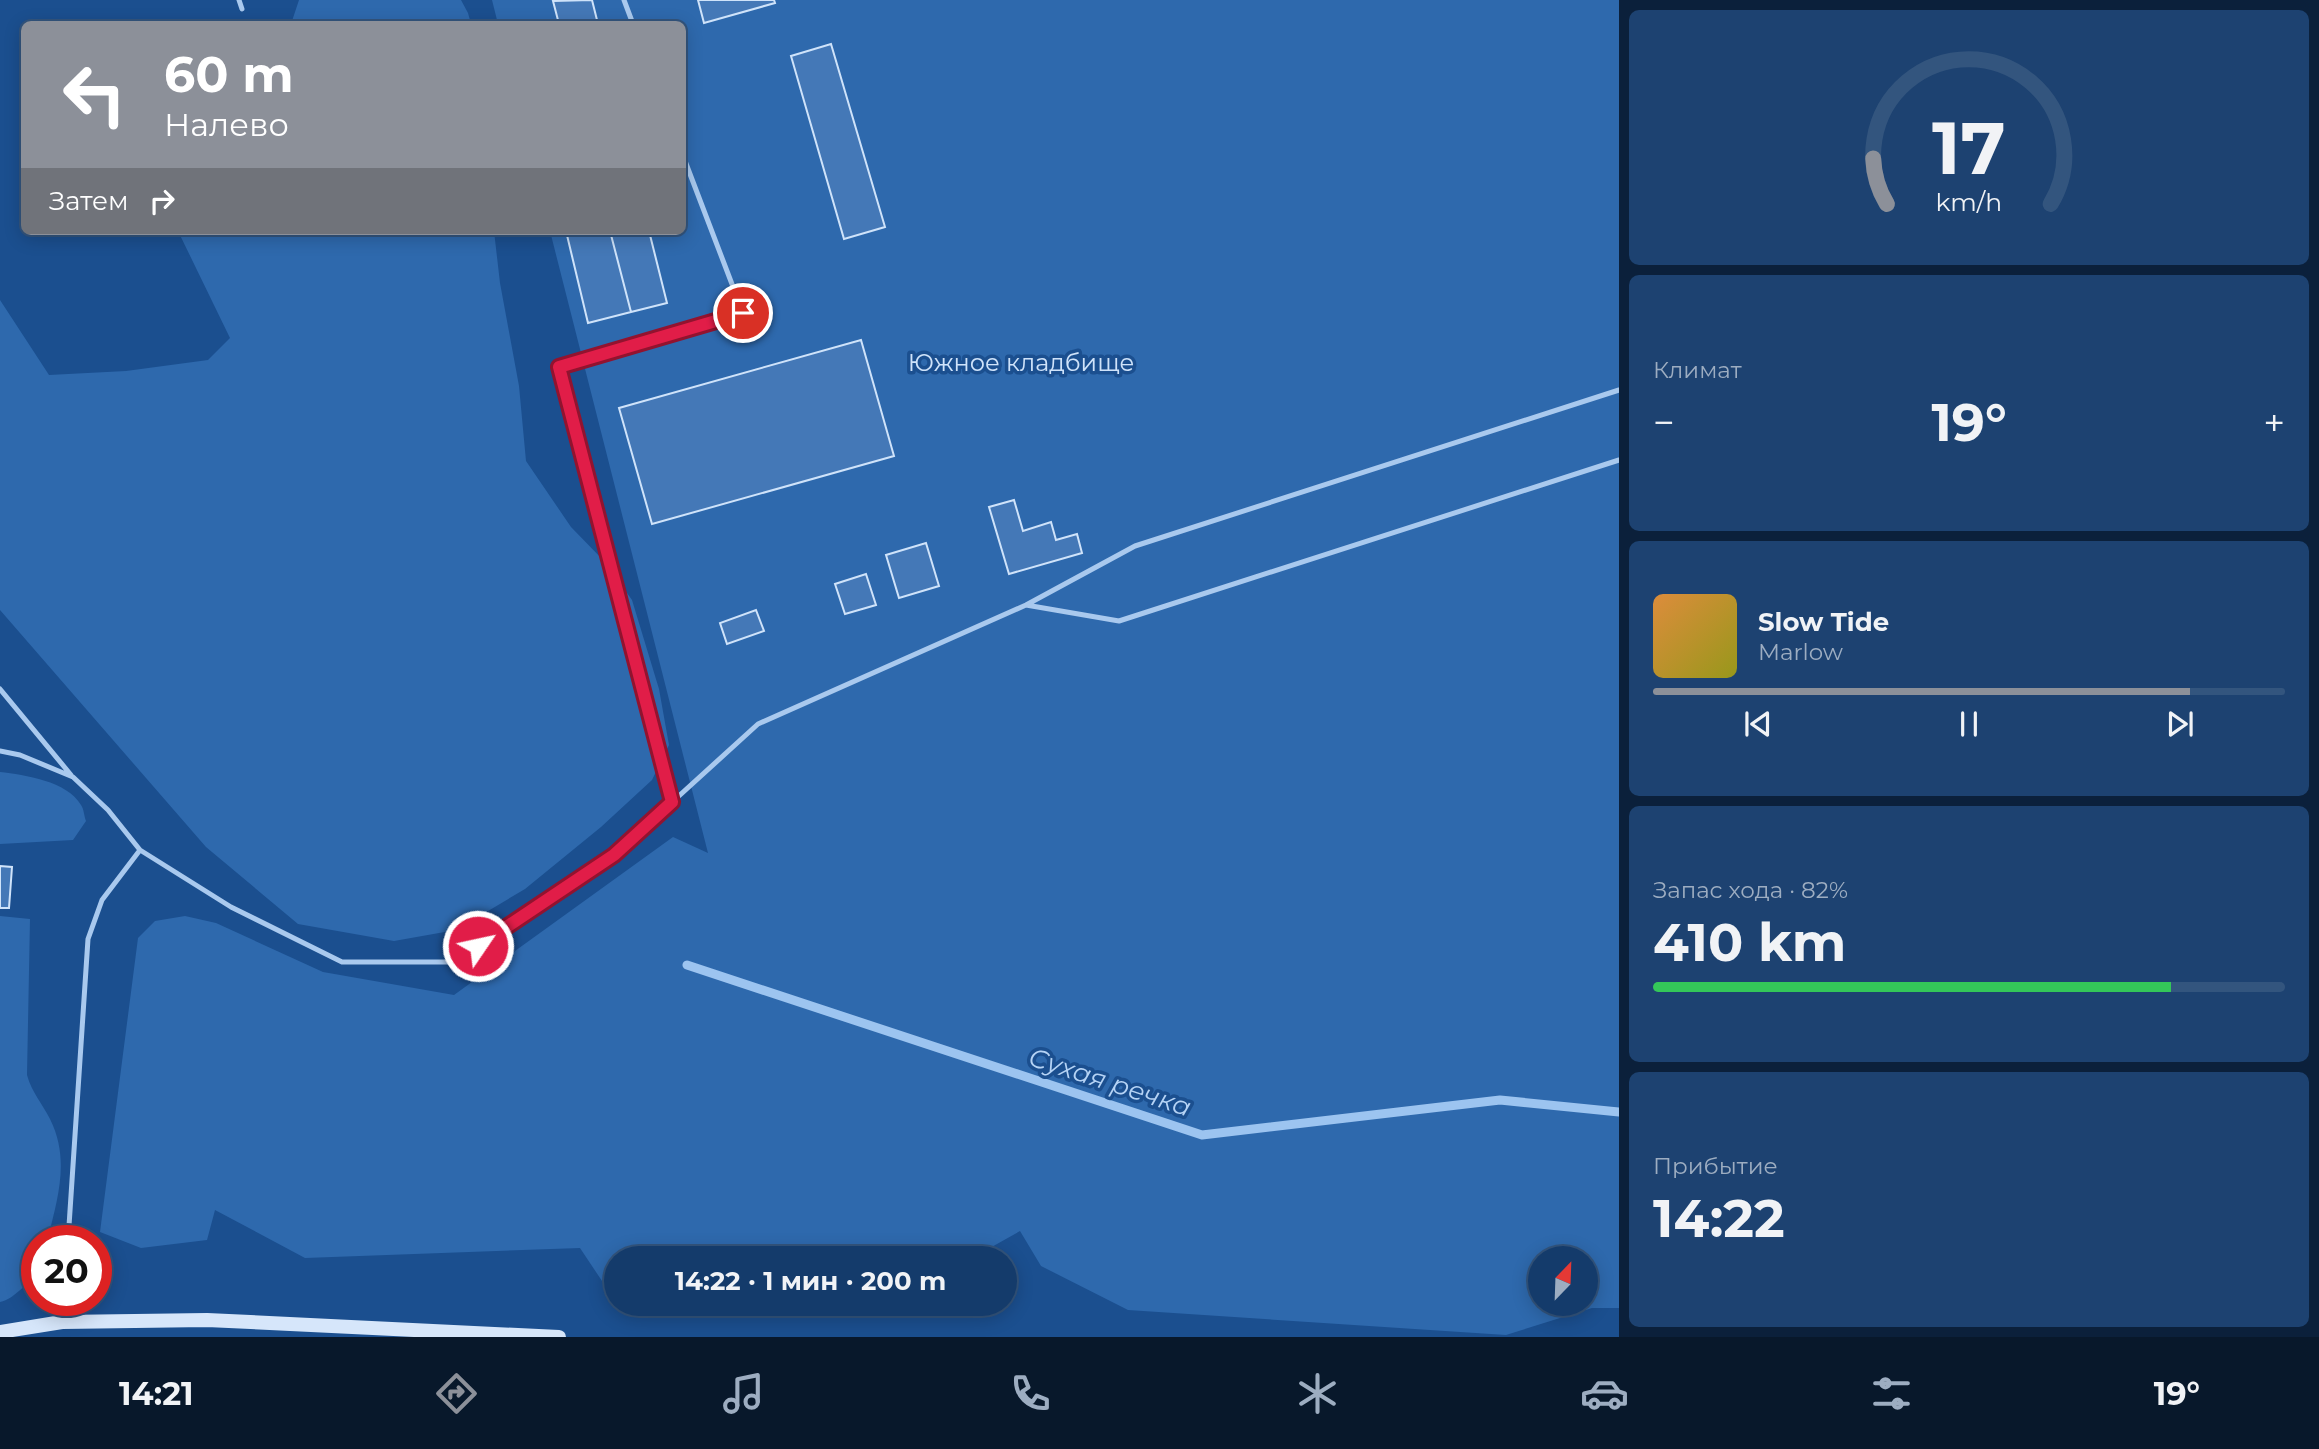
<!DOCTYPE html>
<html lang="ru">
<head>
<meta charset="utf-8">
<style>
	:root { --surface:#143b6b; --page:#1d4271; --text:#f1f3f6; --muted:#9dadc1; --line:#33557e; --accent:#8c9099 }
	body { margin:0; font-family:Montserrat,sans-serif; background:var(--page); color:var(--text); height:100vh; display:flex; flex-direction:column; font-size:26px; white-space:nowrap }
	* { box-sizing:border-box; margin:0 }
	p { font-size:23px; color:var(--muted) }
	.icon { flex:none; width:38px; height:38px; fill:none; stroke:currentColor; stroke-width:2; stroke-linecap:round; stroke-linejoin:round }
	.map { position:relative; flex:1; overflow:hidden }
	.sheet { display:flex; flex-direction:column; gap:10px; padding:10px; background:#0b203b; width:700px }
	.sheet>* { flex:none }
	.guide { position:absolute; left:21px; top:21px; width:665px; height:214px; border-radius:10px; box-shadow:0 4px 18px #0003,0 0 0 2px var(--line); background:#8c9099; color:#fff; overflow:hidden }
	.needle { width:46px; rotate:23deg }
	.fabs { position:absolute; left:1528px; top:1246px; display:grid; gap:14px }
	.fabs a { display:grid; place-items:center; width:70px; height:70px; border-radius:50%; background:var(--surface); box-shadow:0 4px 18px #0003,0 0 0 2px var(--line); font-size:35px }
	.speed { position:absolute; left:21px; top:1225px; display:flex; gap:14px; font-size:35px; font-weight:700; text-align:center }
	.speed>* { display:grid; place-content:center; width:91px; height:91px; border-radius:50%; background:var(--surface); box-shadow:0 4px 18px #0003,0 0 0 2px var(--line); line-height:1 }
	.speed .limit { border:10px solid #d22; background:#fff; color:#111 }
	.pin { position:absolute; display:grid; place-items:center; width:60px; height:60px; color:#fff; margin:-30px; border:4px solid #fff; border-radius:50%; box-shadow:0 2px 7px #0007 }
	.me { position:absolute; width:77px; margin:-38px; rotate:56deg; stroke-linejoin:round; filter:drop-shadow(0 0 5px #0008) }
	.turn { display:flex; align-items:center; gap:24px; height:147px; padding:0 28px; font-size:32px }
	.turn .icon { width:91px; height:91px; stroke-width:2.5 }
	.turn b { display:block; font-size:49px; line-height:60px }
	.then { display:flex; align-items:center; height:66px; padding:0 28px; background:#0003; gap:14px; font-size:26px }
	.big { font-size:52px; font-weight:700; line-height:1.1 }
	.sheet .widget { flex:1; display:flex; flex-direction:column; justify-content:center; gap:10px; min-width:0; padding:0 24px; border-radius:10px; background:var(--page) }
	.sheet .dial { align-items:center; gap:0 }
	.dial svg { height:182px; overflow:visible; fill:none; stroke:var(--line); stroke-width:7; stroke-linecap:round; text-anchor:middle }
	.dial text { fill:var(--text); stroke:none }
	.song { display:flex; align-items:center; gap:21px }
	.cover { width:84px; height:84px; border-radius:10px; background:linear-gradient(135deg,hsl(30 70% 55%),hsl(60 70% 35%)) }
	.played { height:7px; border-radius:4px; background:linear-gradient(90deg,var(--accent) 85%,var(--line) 85%) }
	.keys { display:flex; justify-content:space-around; direction:ltr }
	.heat { display:flex; justify-content:space-between; align-items:center; font-size:38px; direction:ltr }
	.charge { height:10px; border-radius:5px; background:linear-gradient(90deg,#34c759 82%,var(--line) 0) }
	.trip { position:absolute; left:604px; top:1246px; width:413px; height:70px; border-radius:35px; background:var(--surface); box-shadow:0 4px 18px #0003,0 0 0 2px var(--line); font-weight:700; line-height:70px; text-align:center }
	.dock { display:flex; height:112px; justify-content:space-around; align-items:center; background:#08182b; color:var(--muted) }
	.dock .icon { width:49px; height:49px }
	.dock .on { color:var(--accent) }
	.dock b { font-size:32px; color:var(--text) }
	main { display:flex; flex:1; min-height:0 }
	.map>svg:first-child { display:block }
	.green { fill:#2e69ad; fill-rule:evenodd }
	.lines { fill:none; stroke-linecap:round; stroke-linejoin:round }
	.stream { stroke:#9cc4f0; stroke-width:9 }
	.building { fill:#4478b7; stroke:#cfe3fa; stroke-width:2 }
	.lane { stroke:#a9c9ee; stroke-width:5 }
	.secondary { stroke:#d6e6fa; stroke-width:14 }
	.route-casing { stroke:#92132f; stroke-width:18 }
	.route { stroke:#e11d48; stroke-width:12 }
	.labels { text-anchor:middle; dominant-baseline:central; stroke-width:7; stroke-linejoin:round; paint-order:stroke }
	.park-label { font-size:24px; fill:#cfe3fa; stroke:#1b4f8f }
	.water-label { font-size:26px; font-style:italic; fill:#b5d3f5; stroke:#1b4f8f }
</style>
</head>
<body>
<main>
<div class="map">
<svg width="1619" height="1337" viewBox="0 0 1619 1337">
	<rect width="100%" height="100%" fill="#1b4f8f"/>
	<path class="green" d="M 299,0 L 461,0 L 468,13 L 471,24 L 291,24 Z
		M 492,0 L 1619,0 L 1619,1308 L 1592,1308 L 1506,1335 L 1128,1310 L 1041,1266 L 1020,1231 L 972,1258 L 616,1258 L 616,1283 L 602,1281 L 580,1248 L 305,1258 L 215,1210 L 207,1240 L 141,1248 L 100,1232 L 138,938 L 155,921 L 185,916 L 216,923 L 323,972 L 454,995 L 673,837 L 708,853 L 550,231 L 682,231 L 682,24 L 498,24 ZM 1540,1258 L 1586,1258 L 1586,1304 L 1540,1304 Z
		M 178,231 L 494,231 L 500,283 L 519,386 L 526,461 L 571,527 L 605,562 L 632,600 L 659,689 L 669,745 L 652,780 L 601,827 L 525,889 L 456,930 L 394,941 L 298,924 L 206,847 L 0,610 L 0,300 L 49,375 L 126,371 L 208,360 L 230,338 Z
		M 0,772 C 25,775 67,781 81,805 C 84,809 84,816 86,821 L 73,840 L 0,844 Z
		M 0,916 L 30,919 L 27,1075 C 32,1093 42,1103 50,1119 C 70,1159 58,1197 48,1238 L 47,1241 L 37,1241 C 37,1266 40,1273 19,1291 C 13,1296 8,1300 0,1302 Z"/>
	<g class="lines">
		<path class="stream" d="M 687,965 L 1202,1135 L 1500,1100 L 1619,1112"/>
	</g>
	<path class="building" d="M 592,0 L 598,24 L 559,24 L 553,1 Z
		M 698,0 L 774,0 L 775,3 L 704,23 Z
		M 831,44 L 885,227 L 844,239 L 791,56 Z
		M 566,231 L 610,231 L 631,312 L 588,323 Z
		M 610,231 L 649,231 L 667,303 L 631,312 Z
		M 861,340 L 894,456 L 652,524 L 619,408 Z
		M 1014,500 L 1023,531 L 1051,522 L 1056,540 L 1077,534 L 1082,553 L 1009,574 L 989,507 Z
		M 926,543 L 939,586 L 899,598 L 886,555 Z
		M 866,574 L 876,605 L 845,614 L 835,584 Z
		M 756,610 L 764,631 L 727,644 L 720,623 Z
		M 0,866 L 12,867 L 9,908 L 0,908 Z"/>
	<g class="lines">
		<path class="lane" d="M 239,0 L 242,9
			M 624,0 L 633,24
			M 1026,605 L 1119,621 L 1619,460
			M 0,689 L 71,775
			M 0,751 L 20,755 L 73,777 L 108,810 L 140,850 L 231,907 L 342,962 L 455,962 L 614,855 L 758,724 L 1026,605 L 1135,546 L 1619,390
			M 672,802 L 559,367 L 743,313 L 682,153
			M 68,1241 L 88,939 L 102,900 L 140,850
			M 62,1322 L 63,1300"/>
		<path class="secondary" d="M 0,1332 L 62,1322 L 207,1320 L 559,1337"/>
	</g>
	<g class="lines">
		<g class="route-casing">
			<path id="route" d="M 478,946 L 614,855 L 672,802 L 559,367 L 743,313"/>
		</g>
		<use href="#route" class="route"/>
	</g>
	<g class="labels">
		<g class="park-label">
			<text x="1021" y="362">Южное кладбище</text>
		</g>
		<g class="water-label">
			<text transform="translate(1110 1082) rotate(18)">Сухая речка</text>
		</g>
	</g>
</svg>
<div class="fabs">
<a><svg class="needle" viewBox="-14 -14 28 28"><path d="M0-13l5 13h-10z" fill="#e53935"/><path d="M0 13l5-13h-10z" fill="#9dadc1"/></svg></a>
</div>
<div class="speed"><div class="limit">20</div></div>
<div class="pin" style="left:743px;top:313px;background:#d93025"><svg class="icon" aria-label="arrive" viewBox="0 0 24 24"><path d="M6 21V4h12l-3 4 3 4H6"/></svg></div>
<svg class="me" style="left:478px;top:946px" viewBox="-20 -20 40 40"><circle r="17" fill="#e11d48" stroke="#fff" stroke-width="3"/><path d="M0-11L8 9 0 5-8 9z" fill="#fff"/></svg>
<div class="trip">14:22 · 1 мин · 200 m</div>
<div class="guide">
<div class="turn"><svg class="icon" aria-label="left" viewBox="0 0 24 24"><path d="M17 20v-9H6M10 6l-5 5 5 5"/></svg><div><b>60 m</b>Налево</div></div>
<div class="then">Затем<svg class="icon" aria-label="right" viewBox="0 0 24 24"><path d="M7 20v-9h11M14 6l5 5-5 5"/></svg></div>
</div>
</div>
<section class="sheet">
<div class="widget dial"><svg viewBox="0 0 100 80">
<path d="M14 69A42 42 0 1 1 86 69"/>
<path d="M14 69A42 42 0 0 1 8 49" stroke="#8c9099"/>
<text x="50" y="56" font-size="32" font-weight="700">17</text>
<text x="50" y="72" font-size="11">km/h</text>
</svg></div>
<div class="widget"><p>Климат</p>
<div class="heat"><a>−</a><b class="big">19°</b><a>+</a></div>
</div>
<div class="widget">
<div class="song"><i class="cover"></i><div><b>Slow Tide</b><p>Marlow</p></div></div>
<div class="played"></div>
<div class="keys"><svg class="icon" aria-label="previous" viewBox="0 0 24 24"><path d="M18 5L8 12l10 7zM5 5v14"/></svg><svg class="icon" aria-label="pause" viewBox="0 0 24 24"><path d="M8 5v14M16 5v14"/></svg><svg class="icon" aria-label="next" viewBox="0 0 24 24"><path d="M6 5l10 7-10 7zM19 5v14"/></svg></div>
</div>
<div class="widget"><p>Запас хода · 82%</p><b class="big">410 km</b><div class="charge"></div></div>
<div class="widget"><p>Прибытие</p><b class="big">14:22</b></div>
</section>
</main>
<nav class="dock">
<b>14:21</b>
<svg class="icon on" aria-label="directions" viewBox="0 0 24 24"><path d="M12 3l9 9-9 9-9-9zM9 14v-3h6M13 9l2 2-2 2"/></svg>
<svg class="icon" aria-label="music" viewBox="0 0 24 24"><path d="M9 18V5l10-2v13"/><circle cx="6" cy="18" r="3"/><circle cx="16" cy="16" r="3"/></svg>
<svg class="icon" aria-label="phone" viewBox="0 0 24 24"><path d="M5 4h4l2 5-3 2q2 4 5 5l2-3 5 2v4C11 20 4 13 5 4z"/></svg>
<svg class="icon" aria-label="climate" viewBox="0 0 24 24"><path d="M12 3v18M4 7l16 10M4 17L20 7"/></svg>
<svg class="icon" aria-label="car" viewBox="0 0 24 24"><path d="M5 17H2v-5l4-1 3-4h7l3 4 3 1v5h-3M9 17h6M6 11h13"/><circle cx="7" cy="17" r="2"/><circle cx="17" cy="17" r="2"/></svg>
<svg class="icon" aria-label="filters" viewBox="0 0 24 24"><path d="M4 7h16M4 17h16"/><circle cx="9" cy="7" r="2"/><circle cx="15" cy="17" r="2"/></svg>
<b>19°</b>
</nav>
</body>
</html>
